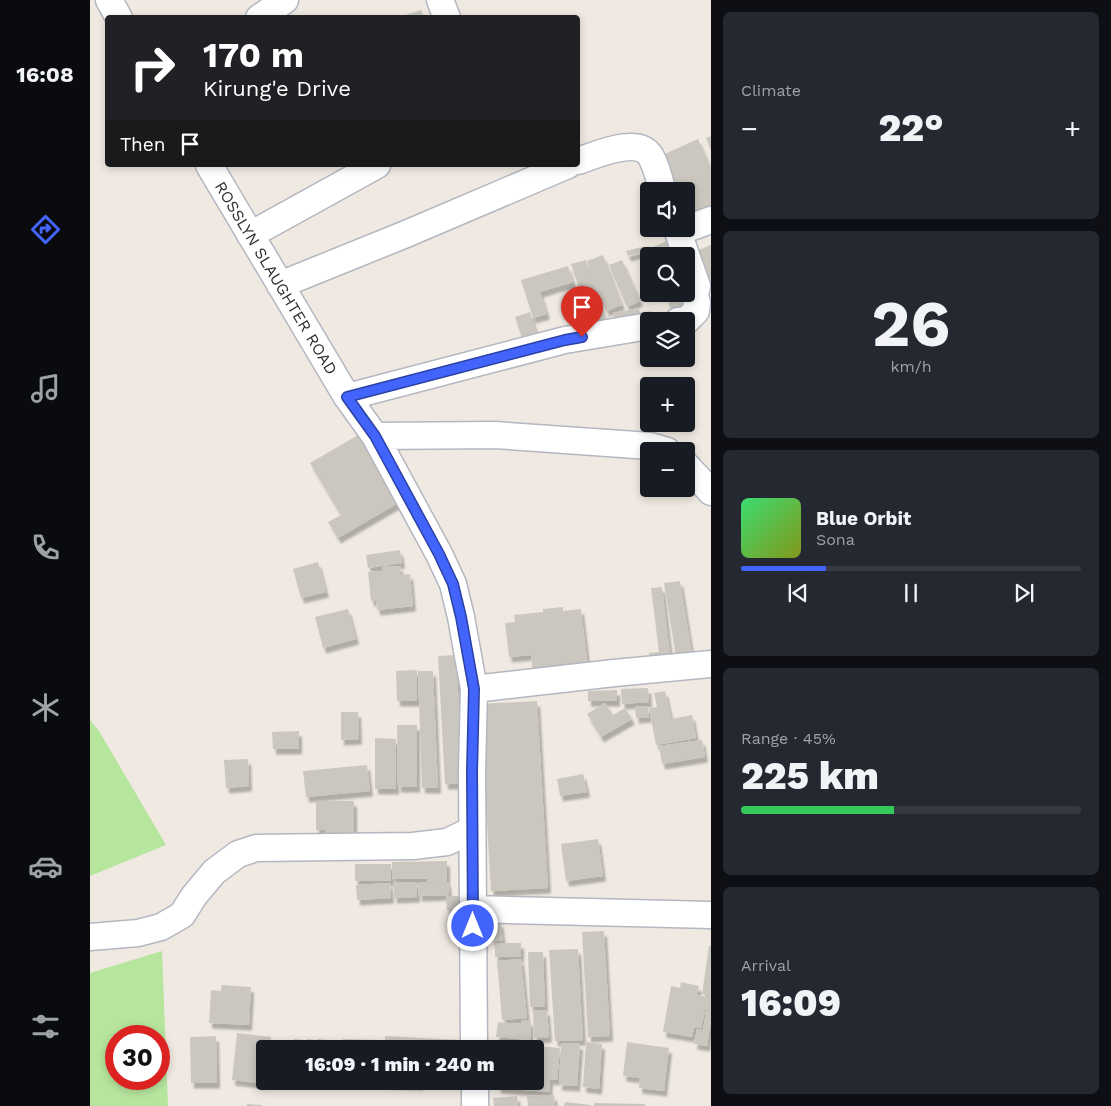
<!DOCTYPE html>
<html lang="en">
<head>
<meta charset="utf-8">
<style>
	:root { --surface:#171b24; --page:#242831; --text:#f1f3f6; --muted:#9ea1a6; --line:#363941; --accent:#4264fb }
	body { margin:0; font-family:"Work Sans",sans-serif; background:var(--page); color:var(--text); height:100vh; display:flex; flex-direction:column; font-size:19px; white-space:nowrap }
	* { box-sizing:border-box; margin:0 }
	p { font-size:16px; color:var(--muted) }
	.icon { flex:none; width:28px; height:28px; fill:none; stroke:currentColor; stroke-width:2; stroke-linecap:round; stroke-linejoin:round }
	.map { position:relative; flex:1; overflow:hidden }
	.details { display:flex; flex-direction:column; gap:12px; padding:12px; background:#0d0f14; width:400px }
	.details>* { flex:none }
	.guide { position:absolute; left:15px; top:15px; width:475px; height:152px; border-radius:5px; box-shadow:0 2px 8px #0003; background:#202124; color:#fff; overflow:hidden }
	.controls { position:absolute; left:550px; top:182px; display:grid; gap:10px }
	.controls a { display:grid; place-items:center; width:55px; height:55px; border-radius:5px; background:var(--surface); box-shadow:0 2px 8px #0003; font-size:25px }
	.speed { position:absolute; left:15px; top:1025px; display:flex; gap:10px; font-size:25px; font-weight:700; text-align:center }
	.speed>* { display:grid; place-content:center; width:65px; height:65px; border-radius:50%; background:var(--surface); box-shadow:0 2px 8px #0003; line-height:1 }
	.speed .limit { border:8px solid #d22; background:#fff; color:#111 }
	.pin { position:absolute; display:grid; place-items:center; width:42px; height:42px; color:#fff; margin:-51px -21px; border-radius:50% 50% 50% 0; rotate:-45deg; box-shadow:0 0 5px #0007 }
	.pin .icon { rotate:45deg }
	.me { position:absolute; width:55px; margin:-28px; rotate:0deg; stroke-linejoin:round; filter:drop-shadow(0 0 4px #0008) }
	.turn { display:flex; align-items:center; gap:18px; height:105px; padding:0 15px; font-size:22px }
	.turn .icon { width:65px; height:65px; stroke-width:2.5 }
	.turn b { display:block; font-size:35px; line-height:42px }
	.then { display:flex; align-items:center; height:48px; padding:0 15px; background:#0003; gap:10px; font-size:19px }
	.big { font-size:38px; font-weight:800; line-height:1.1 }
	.details .tile { flex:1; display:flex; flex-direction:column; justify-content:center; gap:8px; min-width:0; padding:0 18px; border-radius:8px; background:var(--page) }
	.details .dial { align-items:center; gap:0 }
	.dial b { font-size:65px; line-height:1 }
	.song { display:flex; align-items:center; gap:15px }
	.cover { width:60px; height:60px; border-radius:8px; background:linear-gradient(135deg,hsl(140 70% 55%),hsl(70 70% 35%)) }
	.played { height:5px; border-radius:2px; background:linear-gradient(90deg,var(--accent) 25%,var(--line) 25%) }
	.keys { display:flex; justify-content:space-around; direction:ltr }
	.heat { display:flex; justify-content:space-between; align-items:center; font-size:28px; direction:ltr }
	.charge { height:8px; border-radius:4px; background:linear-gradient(90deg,#34c759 45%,var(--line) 0) }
	.trip { position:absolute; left:166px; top:1040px; width:288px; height:50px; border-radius:5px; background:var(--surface); box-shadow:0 2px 8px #0003; font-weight:800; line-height:50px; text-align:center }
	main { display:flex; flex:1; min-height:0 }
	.dock { display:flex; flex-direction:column; width:90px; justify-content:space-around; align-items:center; background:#090b0e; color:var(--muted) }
	.dock .icon { width:35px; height:35px }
	.dock .on { color:var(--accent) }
	.dock b { font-size:22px; color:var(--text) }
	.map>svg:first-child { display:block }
	.green { fill:#b6e59e; fill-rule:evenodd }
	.building { fill:#cbc7bf; filter:url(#shadow) }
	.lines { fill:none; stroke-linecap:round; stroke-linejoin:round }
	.minor-casing { stroke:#b4b7c1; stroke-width:29 }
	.minor { stroke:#fff; stroke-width:26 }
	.route-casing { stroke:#2b41a3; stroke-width:12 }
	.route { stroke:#4264fb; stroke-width:9 }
	.labels { text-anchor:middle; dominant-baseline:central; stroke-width:4.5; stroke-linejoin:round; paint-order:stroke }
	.street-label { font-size:16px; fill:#2e2e2e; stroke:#fff }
</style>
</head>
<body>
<main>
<nav class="dock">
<b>16:08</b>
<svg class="icon on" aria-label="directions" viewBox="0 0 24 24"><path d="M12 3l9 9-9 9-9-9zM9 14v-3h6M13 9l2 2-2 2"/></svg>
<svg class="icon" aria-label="music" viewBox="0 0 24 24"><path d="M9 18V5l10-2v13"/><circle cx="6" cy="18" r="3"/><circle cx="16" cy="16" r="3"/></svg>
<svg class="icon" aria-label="phone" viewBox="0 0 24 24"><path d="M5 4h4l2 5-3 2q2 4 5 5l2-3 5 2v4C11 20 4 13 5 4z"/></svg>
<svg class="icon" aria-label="climate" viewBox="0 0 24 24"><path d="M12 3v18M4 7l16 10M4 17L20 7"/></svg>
<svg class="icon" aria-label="car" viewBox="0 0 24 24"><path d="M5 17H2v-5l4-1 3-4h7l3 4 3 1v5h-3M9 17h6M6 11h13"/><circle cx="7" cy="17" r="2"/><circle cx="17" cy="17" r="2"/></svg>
<svg class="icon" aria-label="filters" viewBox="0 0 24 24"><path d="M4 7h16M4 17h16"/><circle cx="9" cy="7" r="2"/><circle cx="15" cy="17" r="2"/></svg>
</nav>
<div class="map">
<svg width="621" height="1106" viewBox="0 0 621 1106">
	<defs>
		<filter id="shadow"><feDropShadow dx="3" dy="5.5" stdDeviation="1" flood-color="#0004"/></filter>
	</defs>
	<rect width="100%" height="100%" fill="#efe9e1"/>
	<path class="green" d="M 0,720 L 9,731 L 76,845 L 0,876 Z
		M 72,951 L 78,1106 L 0,1106 L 0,973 ZM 26,1036 L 69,1036 L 69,1079 L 26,1079 Z"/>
	<path class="building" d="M 331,10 L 334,18 L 309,18 L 309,17 Z
		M 621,136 L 621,150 L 616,138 Z
		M 608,139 L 621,169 L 621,214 L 596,219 L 596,191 L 584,191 L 568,157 Z
		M 576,241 L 582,256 L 564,256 L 561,248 Z
		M 621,245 L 621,292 L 604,252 Z
		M 552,247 L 553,252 L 538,256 L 536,251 Z
		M 513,255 L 532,305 L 516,311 L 497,261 Z
		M 496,260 L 518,329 L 504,333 L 481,264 Z
		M 532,260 L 550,301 L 537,307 L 519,265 Z
		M 478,266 L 483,282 L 450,292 L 457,314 L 443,318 L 431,280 Z
		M 580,294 L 597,294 L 604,311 L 585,319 L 578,303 L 583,301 Z
		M 549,308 L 552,323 L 525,328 L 523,313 Z
		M 440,312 L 448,339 L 434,344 L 425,317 Z
		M 270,434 L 310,502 L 248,538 L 238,522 L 251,515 L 220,463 Z
		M 310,550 L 312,563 L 278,568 L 276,555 Z
		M 228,562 L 236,592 L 211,598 L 203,569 Z
		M 310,566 L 311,575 L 320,574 L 323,606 L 287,610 L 286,600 L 281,601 L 278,572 L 293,571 L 292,567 Z
		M 590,581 L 603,661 L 587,663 L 574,583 Z
		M 572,587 L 581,663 L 561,665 L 559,653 L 569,652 L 561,588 Z
		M 473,607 L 473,611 L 491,609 L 498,668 L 443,674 L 441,655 L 419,657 L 415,623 L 425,622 L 424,615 L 453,612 L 453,609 Z
		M 258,609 L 266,639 L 233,648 L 225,617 Z
		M 366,655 L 373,784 L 355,784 L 348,656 Z
		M 327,670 L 327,701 L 307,701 L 306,671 Z
		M 328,671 L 343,671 L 348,788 L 332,788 Z
		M 558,688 L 559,702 L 532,704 L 531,689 Z
		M 527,690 L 527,701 L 498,701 L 498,691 Z
		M 575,691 L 581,719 L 602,715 L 606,738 L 566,745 L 559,708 L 567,707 L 564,693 Z
		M 447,701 L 458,888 L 401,891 L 390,704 Z
		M 515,703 L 523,715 L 535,708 L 542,719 L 511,737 L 497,714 Z
		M 558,706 L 559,717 L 546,718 L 545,707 Z
		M 251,712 L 268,712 L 269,739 L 251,740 Z
		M 307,725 L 327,725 L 327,787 L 308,787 Z
		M 209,731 L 209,749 L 183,749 L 182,732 Z
		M 285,738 L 306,739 L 306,789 L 285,789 Z
		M 612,740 L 615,757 L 572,764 L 569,746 Z
		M 158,759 L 159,786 L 136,788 L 134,760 Z
		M 277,765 L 280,791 L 216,797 L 213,771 Z
		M 493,774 L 497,792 L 470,796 L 467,779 Z
		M 226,801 L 264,801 L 264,835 L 235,835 L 235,830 L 226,830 Z
		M 508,839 L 513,876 L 476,881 L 471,844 Z
		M 357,861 L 357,882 L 337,882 L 338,879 L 302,879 L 302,862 Z
		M 265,864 L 301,864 L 301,881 L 265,881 Z
		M 327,882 L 327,897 L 304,898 L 303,883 Z
		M 328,882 L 336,882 L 337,886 L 337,883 L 358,882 L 359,895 L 329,896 Z
		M 300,883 L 301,898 L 267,900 L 266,885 Z
		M 356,896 L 371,896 L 371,910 L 357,910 Z
		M 410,922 L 413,940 L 402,942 L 399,924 Z
		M 514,931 L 520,1036 L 498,1037 L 492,932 Z
		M 405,943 L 431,943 L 431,957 L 405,957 Z
		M 619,946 L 621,946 L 621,1020 L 617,1046 L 604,1044 L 607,1029 L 613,1030 L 619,993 L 618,995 L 612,994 Z
		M 488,949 L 493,1040 L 465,1041 L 459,950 Z
		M 438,952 L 453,952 L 455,1007 L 440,1007 Z
		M 431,959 L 437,1018 L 412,1020 L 407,961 Z
		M 591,982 L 609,986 L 607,995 L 618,997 L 611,1028 L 604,1027 L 602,1037 L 573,1032 L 581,986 L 590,988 Z
		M 132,985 L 161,987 L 159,1025 L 119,1023 L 121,990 L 131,991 Z
		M 457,1010 L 459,1037 L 444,1038 L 443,1011 Z
		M 431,1020 L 441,1021 L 440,1040 L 406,1037 L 408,1022 L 431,1024 Z
		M 147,1033 L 181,1037 L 180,1049 L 175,1049 L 176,1084 L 142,1080 Z
		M 126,1036 L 127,1083 L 101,1083 L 100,1037 Z
		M 295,1036 L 371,1040 L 370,1049 L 295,1049 Z
		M 204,1039 L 215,1040 L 215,1049 L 203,1049 Z
		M 217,1039 L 226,1040 L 226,1049 L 216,1049 Z
		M 227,1039 L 239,1040 L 239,1049 L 227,1049 Z
		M 253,1039 L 289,1040 L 289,1049 L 253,1049 Z
		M 241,1040 L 252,1040 L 252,1049 L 240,1049 Z
		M 496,1042 L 512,1044 L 509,1089 L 493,1087 Z
		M 537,1042 L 579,1048 L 574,1091 L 549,1088 L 550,1078 L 533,1076 Z
		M 411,1043 L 470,1048 L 467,1080 L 460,1079 L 459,1092 L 408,1088 L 408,1081 L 445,1081 L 445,1049 L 410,1049 Z
		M 471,1043 L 490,1044 L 487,1086 L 469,1085 Z
		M 291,1081 L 330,1081 L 330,1085 L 291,1083 Z
		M 464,1095 L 465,1106 L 438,1106 L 437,1096 Z
		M 427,1096 L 428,1106 L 404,1106 L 403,1098 Z
		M 475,1102 L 501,1105 L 501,1106 L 474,1106 Z
		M 504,1103 L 555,1104 L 555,1106 L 504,1106 Z
		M 157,1104 L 172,1105 L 172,1106 L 157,1106 Z"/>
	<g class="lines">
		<g class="minor-casing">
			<path id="minor" d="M 19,0 L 29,18
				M 350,0 L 357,18
				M 169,18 L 195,0
				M 488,161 C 506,155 549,135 561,157 C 567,167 569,180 573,191
				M 119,165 L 257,397 L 285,436 L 349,554 L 363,584 L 371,617 L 384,689 L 382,771 L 384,1049
				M 160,235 L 287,165
				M 190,285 L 316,234 L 478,165
				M 588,321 L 597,320 L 606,311 L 607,303 L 605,295 L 607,286 L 588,232 L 621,220
				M 257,397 L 475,340 L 559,326
				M 285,436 L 405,435 L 560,446 L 577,451
				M 596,465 L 621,492
				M 384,689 L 524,673 L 621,664
				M 383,909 L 621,915
				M 0,937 L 48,933 L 71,927 L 92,915 L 104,896 L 124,872 L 148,854 L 166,848 L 323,846 L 357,842 L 382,830
				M 385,1081 L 385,1106"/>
		</g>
		<use href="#minor" class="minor"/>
	</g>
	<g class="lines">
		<g class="route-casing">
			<path id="route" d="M 383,926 L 382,771 L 384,689 L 371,617 L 363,584 L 349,554 L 285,436 L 257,397 L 475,340 L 492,337"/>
		</g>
		<use href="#route" class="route"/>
	</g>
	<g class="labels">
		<g class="street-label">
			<text transform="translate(186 278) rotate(59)">ROSSLYN SLAUGHTER ROAD</text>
		</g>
	</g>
</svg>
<div class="controls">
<a><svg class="icon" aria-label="sound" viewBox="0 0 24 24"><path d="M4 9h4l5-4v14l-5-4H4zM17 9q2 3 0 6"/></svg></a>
<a><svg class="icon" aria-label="search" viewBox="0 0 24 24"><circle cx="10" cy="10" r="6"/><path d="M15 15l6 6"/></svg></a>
<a><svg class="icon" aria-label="layers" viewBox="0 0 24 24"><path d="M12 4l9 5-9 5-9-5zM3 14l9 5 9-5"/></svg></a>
<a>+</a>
<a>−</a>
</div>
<div class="speed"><div class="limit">30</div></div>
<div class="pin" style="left:492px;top:337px;background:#d93025"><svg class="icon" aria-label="arrive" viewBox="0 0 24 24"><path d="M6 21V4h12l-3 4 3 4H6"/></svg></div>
<svg class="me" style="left:383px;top:926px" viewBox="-20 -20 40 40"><circle r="17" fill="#4264fb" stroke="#fff" stroke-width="3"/><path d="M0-11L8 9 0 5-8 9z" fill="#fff"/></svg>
<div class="trip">16:09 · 1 min · 240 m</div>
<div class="guide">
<div class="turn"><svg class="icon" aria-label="right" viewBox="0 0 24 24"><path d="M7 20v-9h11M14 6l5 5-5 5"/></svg><div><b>170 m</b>Kirung'e Drive</div></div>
<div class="then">Then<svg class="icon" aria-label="arrive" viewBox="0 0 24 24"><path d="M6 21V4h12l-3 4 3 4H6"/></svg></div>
</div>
</div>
<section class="details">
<div class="tile"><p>Climate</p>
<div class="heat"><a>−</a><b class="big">22°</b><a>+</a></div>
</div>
<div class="tile dial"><b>26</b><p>km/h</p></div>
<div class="tile">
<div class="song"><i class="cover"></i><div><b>Blue Orbit</b><p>Sona</p></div></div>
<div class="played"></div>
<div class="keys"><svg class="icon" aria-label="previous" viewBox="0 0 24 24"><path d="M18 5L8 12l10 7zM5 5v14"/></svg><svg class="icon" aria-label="pause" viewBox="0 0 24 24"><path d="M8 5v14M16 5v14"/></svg><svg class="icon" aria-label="next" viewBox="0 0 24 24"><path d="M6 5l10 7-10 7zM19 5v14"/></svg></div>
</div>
<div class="tile"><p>Range · 45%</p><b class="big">225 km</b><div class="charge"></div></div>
<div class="tile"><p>Arrival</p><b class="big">16:09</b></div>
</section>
</main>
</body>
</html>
